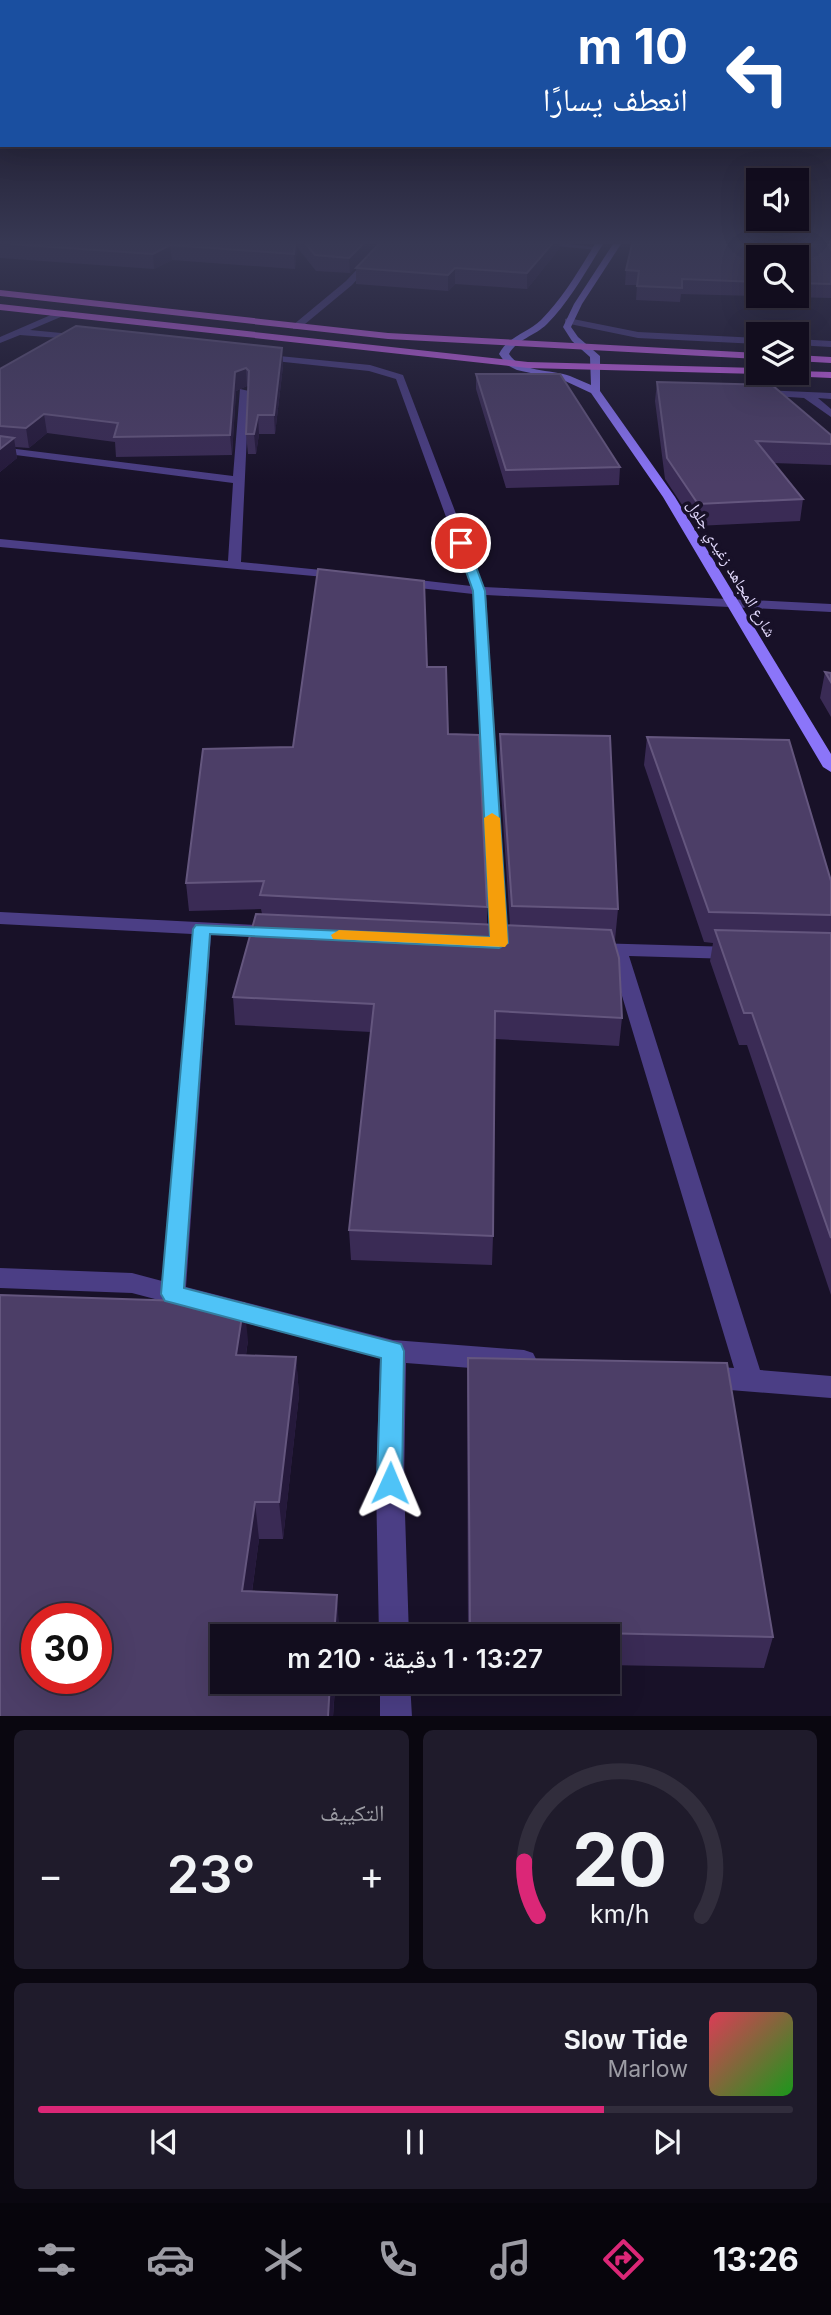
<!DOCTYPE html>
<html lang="ar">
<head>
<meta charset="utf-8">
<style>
	:root { --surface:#120d1e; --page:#1f1b2b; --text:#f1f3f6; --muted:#9c9ca4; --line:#312d3c; --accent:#db2777 }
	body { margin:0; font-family:Inter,"Noto Naskh Arabic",sans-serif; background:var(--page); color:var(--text); direction:rtl; height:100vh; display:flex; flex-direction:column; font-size:26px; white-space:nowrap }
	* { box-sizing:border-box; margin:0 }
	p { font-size:23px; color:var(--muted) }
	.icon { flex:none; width:38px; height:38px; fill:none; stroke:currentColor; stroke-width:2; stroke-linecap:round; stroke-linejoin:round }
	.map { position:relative; height:1716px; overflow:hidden; direction:ltr }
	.details { display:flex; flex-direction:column; gap:14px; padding:14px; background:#0a0710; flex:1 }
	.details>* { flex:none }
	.top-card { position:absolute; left:0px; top:0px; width:831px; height:147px; box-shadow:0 7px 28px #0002,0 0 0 2px var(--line); direction:rtl; background:#1a4fa0; color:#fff; overflow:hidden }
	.controls { position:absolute; left:746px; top:168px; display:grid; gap:14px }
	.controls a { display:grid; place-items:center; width:63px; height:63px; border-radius:0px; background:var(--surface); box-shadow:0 7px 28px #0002,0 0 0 2px var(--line); font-size:35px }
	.speed { position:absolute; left:21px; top:1603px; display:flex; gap:14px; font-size:35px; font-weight:700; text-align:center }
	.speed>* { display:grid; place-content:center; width:91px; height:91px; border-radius:50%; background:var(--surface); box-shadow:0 7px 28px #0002,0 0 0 2px var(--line); line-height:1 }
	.speed .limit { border:10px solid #d22; background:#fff; color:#111 }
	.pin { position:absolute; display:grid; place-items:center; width:60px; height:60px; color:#fff; margin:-30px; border:4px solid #fff; border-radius:50%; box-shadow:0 2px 7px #0007 }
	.me { position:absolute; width:77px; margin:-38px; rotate:1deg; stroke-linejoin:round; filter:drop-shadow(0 0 5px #0008) }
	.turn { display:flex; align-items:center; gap:24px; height:147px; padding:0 28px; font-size:32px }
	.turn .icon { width:91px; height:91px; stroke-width:2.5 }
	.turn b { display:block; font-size:49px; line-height:60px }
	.big { font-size:52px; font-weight:600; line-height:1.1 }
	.details .widget { flex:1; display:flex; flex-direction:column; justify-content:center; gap:10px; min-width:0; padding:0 24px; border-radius:10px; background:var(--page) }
	.details .dial { align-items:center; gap:0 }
	.dial svg { height:182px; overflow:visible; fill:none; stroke:var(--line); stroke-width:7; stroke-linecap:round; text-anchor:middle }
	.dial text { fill:var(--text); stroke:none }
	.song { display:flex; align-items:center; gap:21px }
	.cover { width:84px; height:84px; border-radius:10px; background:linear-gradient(135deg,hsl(350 70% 55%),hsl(120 70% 35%)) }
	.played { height:7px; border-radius:4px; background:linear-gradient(90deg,var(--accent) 75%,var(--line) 75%) }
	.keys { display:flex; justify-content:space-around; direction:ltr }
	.heat { display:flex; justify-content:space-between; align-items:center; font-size:38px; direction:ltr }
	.details .tiles { flex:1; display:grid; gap:14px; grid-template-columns:1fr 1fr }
	.widget:last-child { grid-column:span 2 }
	.trip { position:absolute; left:210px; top:1624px; width:410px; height:70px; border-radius:0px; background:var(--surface); box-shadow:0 7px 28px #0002,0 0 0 2px var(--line); font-weight:600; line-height:70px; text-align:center; direction:rtl }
	.tabs { display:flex; height:112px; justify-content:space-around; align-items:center; background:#07050c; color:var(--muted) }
	.tabs .icon { width:49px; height:49px }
	.tabs .active { color:var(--accent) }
	.tabs b { font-size:32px; color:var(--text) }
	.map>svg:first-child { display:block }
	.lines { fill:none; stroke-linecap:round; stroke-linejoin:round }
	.lane { fill:#4b3e85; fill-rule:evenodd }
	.street { fill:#4b3e85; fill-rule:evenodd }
	.secondary { fill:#8b75f9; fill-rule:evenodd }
	.primary { fill:#d765f9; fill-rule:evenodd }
	.wall { fill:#3a2b55; fill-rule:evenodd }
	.shaded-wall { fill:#25193b }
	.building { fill:#4c3e67; stroke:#64567e; stroke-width:2; fill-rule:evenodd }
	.route { fill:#4fc3f7; stroke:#337fa1; stroke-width:2 }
	.slow { fill:#f59e0b }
	.labels { text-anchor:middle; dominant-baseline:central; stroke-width:7; stroke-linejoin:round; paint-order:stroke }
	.far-street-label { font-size:16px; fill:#e3dafd; stroke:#181128 }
</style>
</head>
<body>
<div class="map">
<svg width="831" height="1717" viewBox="0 0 831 1717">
	<rect width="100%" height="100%" fill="#181128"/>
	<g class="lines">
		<path class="lane" d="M 381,244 L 389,244 L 352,285 L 299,329 L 293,329 L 293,325 L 346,281 Z
			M 536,244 L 569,244 L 601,248 L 597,250 Z"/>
		<path class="street" d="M 60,311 L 63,312 L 63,316 L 30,330 L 82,335 L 87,338 L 85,340 L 20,335 L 0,343 L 0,337 Z
			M 568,318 L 638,332 L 758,338 L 758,344 L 638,338 L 565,323 L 565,319 Z
			M 796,339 L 831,341 L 831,347 L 796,345 Z
			M 259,354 L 370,365 L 403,375 L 484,587 L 831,604 L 831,612 L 486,595 L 508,943 L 506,947 L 499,949 L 490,943 L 473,594 L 401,586 L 394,582 L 401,578 L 471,586 L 396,379 L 369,371 L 256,359 L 256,355 Z
			M 240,389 L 249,391 L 241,562 L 341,572 L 347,576 L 346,579 L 0,547 L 0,539 L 228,561 L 233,483 L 0,453 L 0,447 L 233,476 Z
			M 761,390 L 831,393 L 831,399 L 818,398 L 831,409 L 831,417 L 804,398 L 757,395 L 757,391 Z
			M 0,912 L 275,926 L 284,932 L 275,938 L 211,935 L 186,1287 L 393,1340 L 524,1350 L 533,1353 L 537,1361 L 533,1369 L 524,1372 L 406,1363 L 404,1483 L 409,1636 L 379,1636 L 376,1483 L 380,1358 L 132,1293 L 0,1288 L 0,1268 L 132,1273 L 162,1281 L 192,934 L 0,924 Z
			M 593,943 L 733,947 L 740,949 L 743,953 L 740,957 L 733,959 L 629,956 L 760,1370 L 831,1376 L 831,1398 L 705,1388 L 696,1385 L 692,1377 L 696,1369 L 705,1366 L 734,1368 L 610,956 L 586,953 L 584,949 L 586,945 Z
			M 380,1682 L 410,1682 L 412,1717 L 380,1717 Z"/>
		<path class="secondary" d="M 595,244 L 603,244 C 586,271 570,301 547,324 C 535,336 517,339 509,354 C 521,373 550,369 570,376 C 577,379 584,382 591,385 L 590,357 L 572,341 L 563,327 L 574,304 L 613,244 L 621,244 L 582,304 L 571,327 L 578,337 L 600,356 L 600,391 L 675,497 L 831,754 L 831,772 L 823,767 L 663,497 L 591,393 L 563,380 L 517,370 L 507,365 L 499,354 C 508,336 528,333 541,320 C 563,298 579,270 595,244 Z"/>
		<path class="primary" d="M 0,290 L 388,333 L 758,353 L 758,359 L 388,339 L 0,296 Z
			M 0,304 L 528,362 L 758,368 L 758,373 L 762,373 L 758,374 L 528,368 L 0,310 Z
			M 796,355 L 831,357 L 831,363 L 796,361 Z
			M 796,371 L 831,372 L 831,378 L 787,376 L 782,373 L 796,373 Z"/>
	</g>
	<path class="wall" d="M 0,244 L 378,244 L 350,273 L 316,271 L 297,247 L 295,269 L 172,260 L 154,269 L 0,258 Z
		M 831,244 L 831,298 L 681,294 L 680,302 L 636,300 L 637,285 L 625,285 L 626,270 ZM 758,257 L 796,257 L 796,296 L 758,296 Z
		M 559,249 L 527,289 L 455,284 L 448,291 L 356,284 L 356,268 Z
		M 282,348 L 283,366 L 275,434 L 259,434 L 256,454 L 248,454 L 246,434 L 249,387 L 247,386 L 236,391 L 232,455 L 116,457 L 115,442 L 47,433 L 29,448 L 15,447 L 17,458 L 0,472 L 0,369 Z
		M 476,374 L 620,467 L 619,485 L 506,488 L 476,389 Z
		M 657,382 L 831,435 L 831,465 L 773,463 L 803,499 L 800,521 L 696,526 L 665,479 L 655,401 Z
		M 427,667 L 487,907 L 487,924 L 510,925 L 499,762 L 500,734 L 618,909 L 615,940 L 614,940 L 622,1018 L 619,1046 L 495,1039 L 493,1236 L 492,1265 L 351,1260 L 349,1230 L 371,1032 L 235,1025 L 233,997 L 262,914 L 261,909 L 189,911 L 186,883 L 293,747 Z
		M 825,672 L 831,673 L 831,717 L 820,698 Z
		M 647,737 L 831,881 L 831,1295 L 747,1045 L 739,1045 L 710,961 L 713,943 L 704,942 L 644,765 Z
		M 248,1340 L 246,1355 L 296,1357 L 299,1395 L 283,1539 L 259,1539 L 252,1592 L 337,1595 L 339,1632 L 333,1717 L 0,1717 Z
		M 468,1358 L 773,1637 L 764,1668 L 607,1665 L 607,1636 L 468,1636 L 467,1391 Z"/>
	<path class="shaded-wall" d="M 295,244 L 297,244 L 297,247 L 295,269 L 294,254 Z
		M 363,244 L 378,244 L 350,273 L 349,258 Z
		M 552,244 L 560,244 L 559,249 L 527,289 L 527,273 Z
		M 170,245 L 172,260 L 154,269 L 153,254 Z
		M 455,268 L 455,284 L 448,291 L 448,275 Z
		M 282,348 L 283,366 L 275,434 L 274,415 Z
		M 246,368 L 247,386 L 236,391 L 232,455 L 230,435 L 235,372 Z
		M 44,414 L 47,433 L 29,448 L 26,428 Z
		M 258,415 L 259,434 L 256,454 L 254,434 Z
		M 14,438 L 17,458 L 0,472 L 0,449 Z
		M 244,1303 L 248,1340 L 240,1393 L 236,1355 Z
		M 296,1357 L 299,1395 L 283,1539 L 279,1502 Z
		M 255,1502 L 259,1539 L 247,1628 L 242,1591 Z
		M 337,1595 L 339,1636 L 334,1636 Z
		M 330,1682 L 335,1682 L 333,1717 L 328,1717 Z"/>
	<path class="building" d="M 10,244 L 295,244 L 294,254 L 170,245 L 153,254 Z
		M 306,244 L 363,244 L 349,258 L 315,255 Z
		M 379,244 L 552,244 L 527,273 L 455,268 L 448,275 L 356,268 Z
		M 632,244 L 831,244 L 831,284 L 796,283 L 796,257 L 758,257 L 758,282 L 682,279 L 682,288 L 637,286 L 639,271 L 626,270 Z
		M 76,326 L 282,348 L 274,415 L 258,415 L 254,434 L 246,434 L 249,371 L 246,368 L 235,372 L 230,435 L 114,437 L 118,423 L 44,414 L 26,428 L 0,426 L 0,369 Z
		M 476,374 L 560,374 L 620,467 L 506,470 Z
		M 657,382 L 772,385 L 831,435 L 831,444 L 756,441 L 803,499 L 698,504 L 667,458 Z
		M 0,436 L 14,438 L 0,449 Z
		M 318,569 L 424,581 L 427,667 L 446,667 L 448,734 L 479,735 L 487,907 L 260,895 L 264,881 L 186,883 L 203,749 L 293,747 Z
		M 825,672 L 831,673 L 831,682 Z
		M 500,734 L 610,736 L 618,909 L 512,906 Z
		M 647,737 L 789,740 L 831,881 L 831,915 L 709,912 Z
		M 256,914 L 611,930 L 619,958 L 622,1018 L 495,1011 L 493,1236 L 349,1230 L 374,1004 L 233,997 Z
		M 715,930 L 831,933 L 831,1238 L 752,1013 L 744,1013 Z
		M 0,1295 L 244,1303 L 236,1355 L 296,1357 L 279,1502 L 255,1502 L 242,1591 L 337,1595 L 334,1636 L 222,1636 L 222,1682 L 330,1682 L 328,1717 L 0,1717 ZM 37,1619 L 96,1619 L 96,1678 L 37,1678 Z
		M 468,1358 L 727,1363 L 773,1637 L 470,1630 Z"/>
	<linearGradient id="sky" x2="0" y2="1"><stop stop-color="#0d0916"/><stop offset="0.5" stop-color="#373853"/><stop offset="1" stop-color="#373853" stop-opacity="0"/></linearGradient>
	<rect width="831" height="484" fill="url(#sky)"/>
	<path class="route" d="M 461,540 L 467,543 L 485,591 L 508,943 L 499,948 L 210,934 L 184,1288 L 401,1344 L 404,1351 L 402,1483 L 399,1491 L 390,1495 L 381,1491 L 377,1483 L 381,1358 L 173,1303 L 165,1301 L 161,1294 L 193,929 L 196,925 L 490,937 L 473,591 L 456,543 Z"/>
	<path class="slow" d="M 492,813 L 500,818 L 508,943 L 505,947 L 333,939 L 331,935 L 339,930 L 490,937 L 484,818 Z"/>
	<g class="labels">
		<g class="far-street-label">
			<text transform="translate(732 568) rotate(59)">شارع المجاهد زغيدي جلول</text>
		</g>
	</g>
</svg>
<div class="controls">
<a><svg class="icon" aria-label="sound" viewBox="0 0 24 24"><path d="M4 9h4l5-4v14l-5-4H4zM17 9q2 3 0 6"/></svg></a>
<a><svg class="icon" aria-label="search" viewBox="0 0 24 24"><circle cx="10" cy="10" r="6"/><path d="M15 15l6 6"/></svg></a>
<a><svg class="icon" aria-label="layers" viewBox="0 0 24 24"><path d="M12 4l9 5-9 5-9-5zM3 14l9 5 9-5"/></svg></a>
</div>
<div class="speed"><div class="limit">30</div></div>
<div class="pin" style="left:461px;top:543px;background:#d93025"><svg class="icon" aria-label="arrive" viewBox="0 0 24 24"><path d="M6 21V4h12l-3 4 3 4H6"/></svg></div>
<svg class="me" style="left:390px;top:1483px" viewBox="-20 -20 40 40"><path d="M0-17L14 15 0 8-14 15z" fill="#4fc3f7" stroke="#fff" stroke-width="4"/></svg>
<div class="trip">13:27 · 1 دقيقة · 210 m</div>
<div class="top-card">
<div class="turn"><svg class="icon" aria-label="left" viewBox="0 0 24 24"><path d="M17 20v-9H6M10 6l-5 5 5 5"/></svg><div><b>10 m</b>انعطف يسارًا</div></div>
</div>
</div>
<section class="details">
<div class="tiles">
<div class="widget dial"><svg viewBox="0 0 100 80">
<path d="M14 69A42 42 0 1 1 86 69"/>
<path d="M14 69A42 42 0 0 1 8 45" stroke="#db2777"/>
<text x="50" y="56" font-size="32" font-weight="700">20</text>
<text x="50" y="72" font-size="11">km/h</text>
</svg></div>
<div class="widget"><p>التكييف</p>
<div class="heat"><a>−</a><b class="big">23°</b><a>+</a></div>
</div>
<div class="widget">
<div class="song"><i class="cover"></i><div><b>Slow Tide</b><p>Marlow</p></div></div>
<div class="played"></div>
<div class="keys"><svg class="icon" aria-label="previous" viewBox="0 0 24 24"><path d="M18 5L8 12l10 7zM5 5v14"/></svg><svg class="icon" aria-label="pause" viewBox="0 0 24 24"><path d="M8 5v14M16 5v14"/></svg><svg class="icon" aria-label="next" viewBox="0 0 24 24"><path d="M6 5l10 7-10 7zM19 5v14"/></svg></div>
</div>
</div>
</section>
<nav class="tabs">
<b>13:26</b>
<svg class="icon active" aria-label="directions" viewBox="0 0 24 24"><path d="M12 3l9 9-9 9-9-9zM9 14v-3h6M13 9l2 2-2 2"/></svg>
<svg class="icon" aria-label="music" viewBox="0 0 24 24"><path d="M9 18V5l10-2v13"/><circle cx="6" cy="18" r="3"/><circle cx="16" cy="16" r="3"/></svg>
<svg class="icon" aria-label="phone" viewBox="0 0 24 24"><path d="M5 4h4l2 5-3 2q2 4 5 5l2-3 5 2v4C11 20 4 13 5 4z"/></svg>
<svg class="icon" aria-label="climate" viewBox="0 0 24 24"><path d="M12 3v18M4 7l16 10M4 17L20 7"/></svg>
<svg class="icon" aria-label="car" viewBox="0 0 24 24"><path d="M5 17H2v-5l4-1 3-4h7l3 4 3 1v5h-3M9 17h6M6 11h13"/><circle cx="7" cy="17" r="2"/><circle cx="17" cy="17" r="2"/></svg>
<svg class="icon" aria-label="filters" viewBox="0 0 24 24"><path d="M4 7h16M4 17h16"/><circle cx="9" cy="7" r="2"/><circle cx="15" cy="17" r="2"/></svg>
</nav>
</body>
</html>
